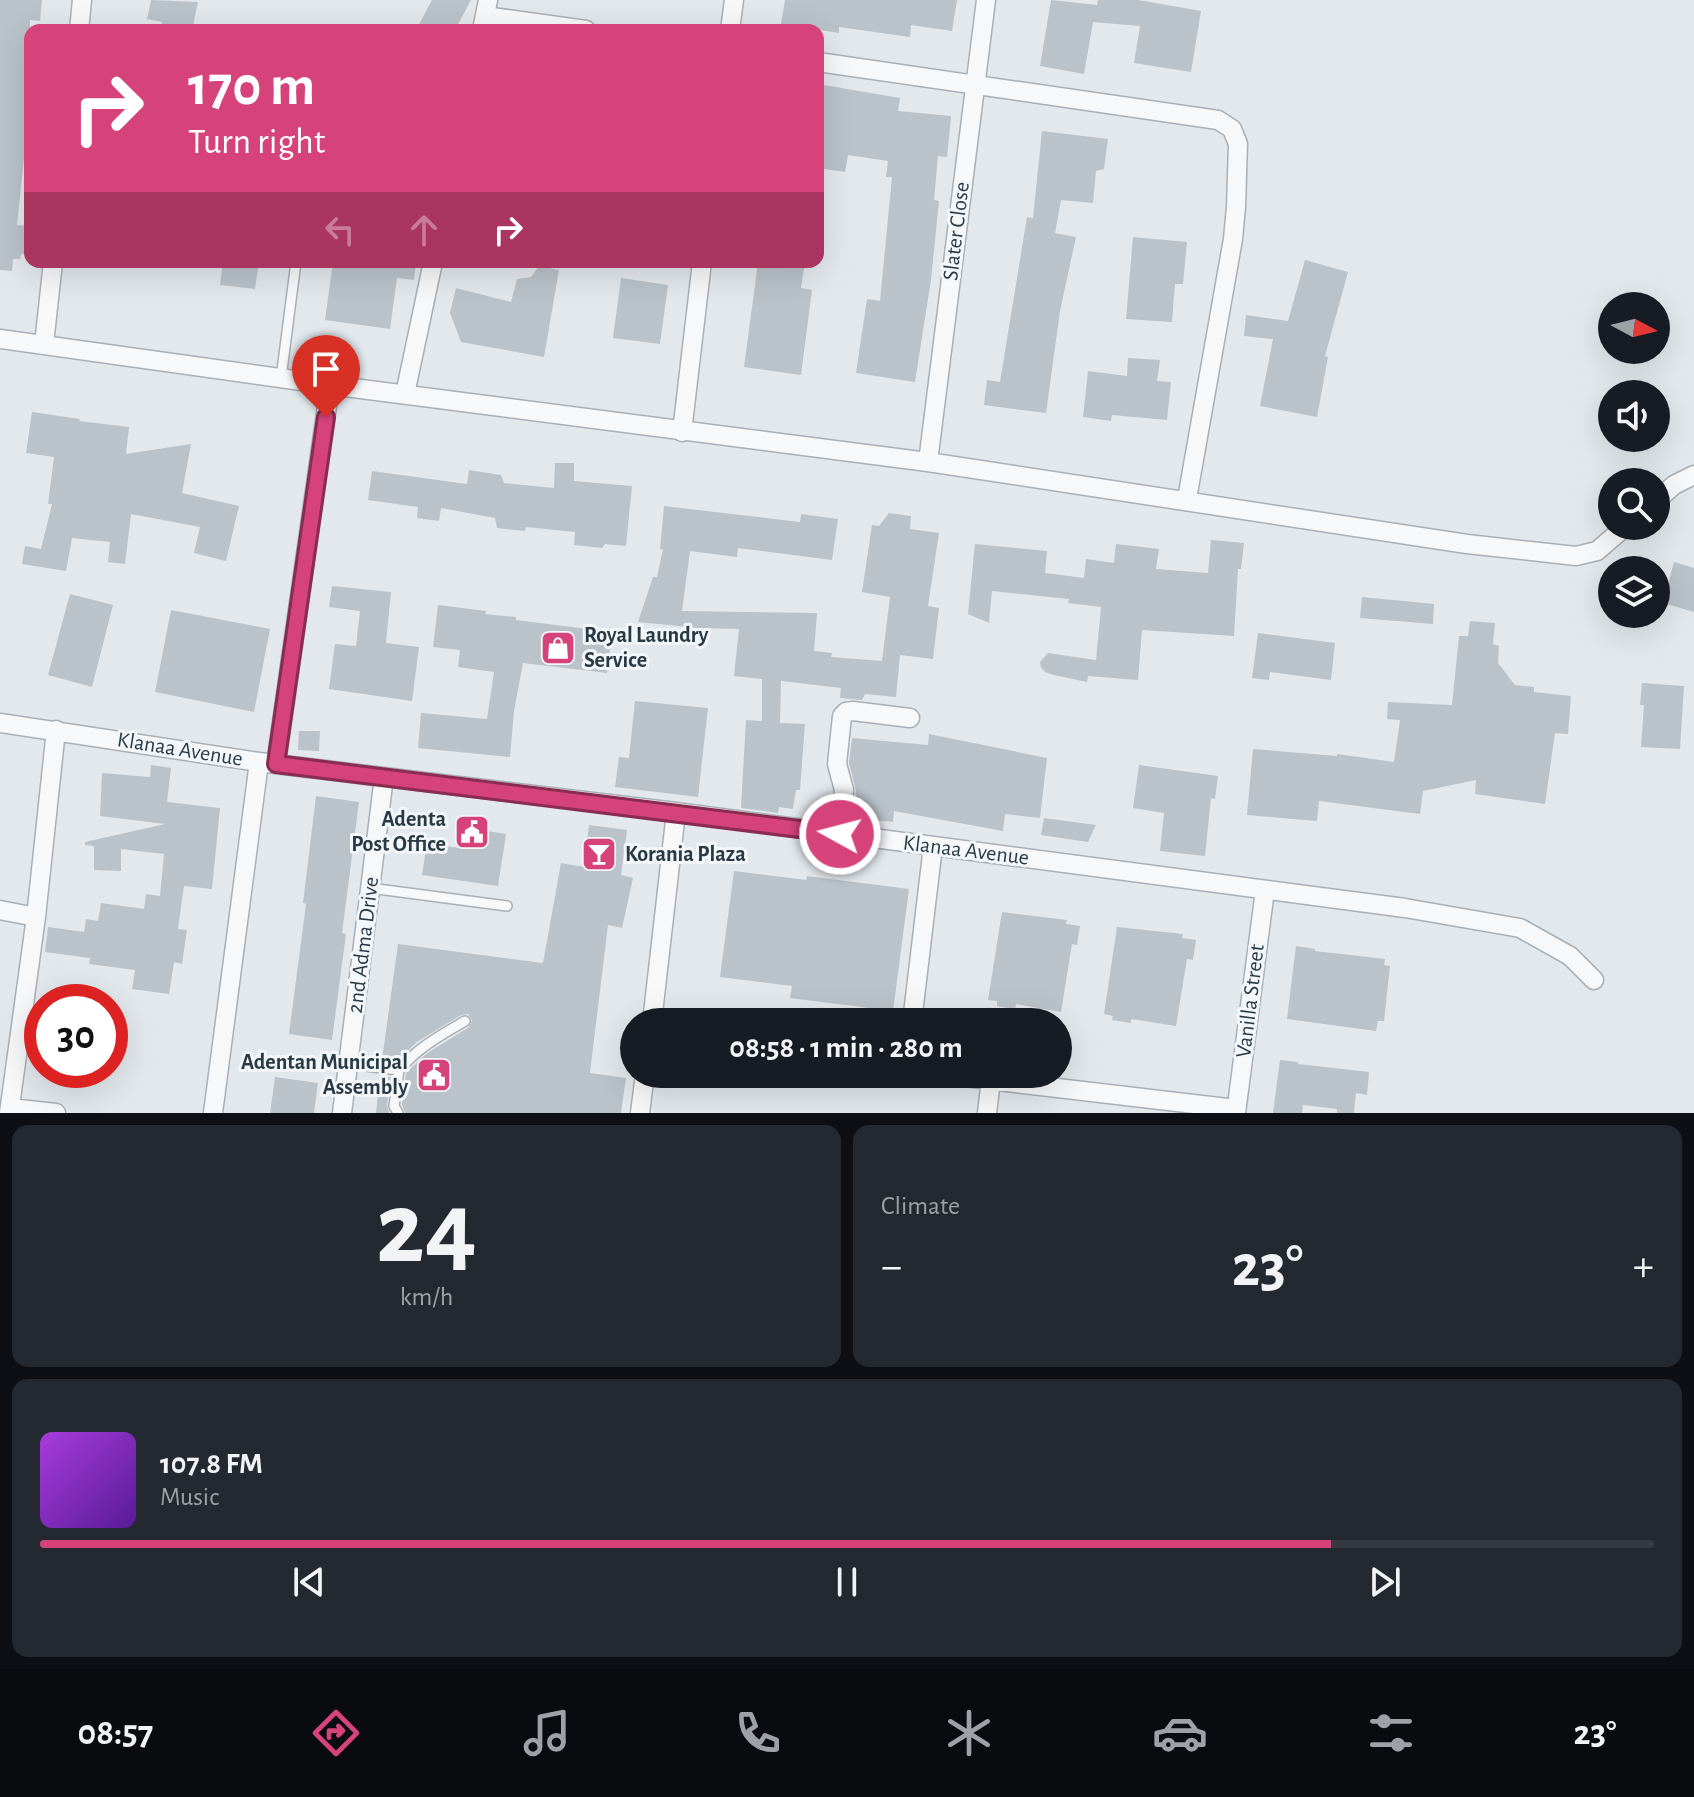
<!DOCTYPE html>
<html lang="en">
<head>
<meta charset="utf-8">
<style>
	:root { --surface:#171b24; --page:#242831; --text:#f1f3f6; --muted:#9ea1a6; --line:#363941; --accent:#d5437a }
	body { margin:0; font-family:"Alegreya Sans",sans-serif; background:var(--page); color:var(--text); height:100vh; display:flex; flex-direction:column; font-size:30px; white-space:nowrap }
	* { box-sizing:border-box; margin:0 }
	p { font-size:26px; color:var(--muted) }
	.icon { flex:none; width:44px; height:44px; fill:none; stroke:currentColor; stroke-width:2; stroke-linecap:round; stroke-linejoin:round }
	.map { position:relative; height:1113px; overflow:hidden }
	.drawer { display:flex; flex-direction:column; gap:12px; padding:12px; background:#0d0f14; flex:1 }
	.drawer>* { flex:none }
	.banner { position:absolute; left:24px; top:24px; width:800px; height:244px; border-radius:16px; box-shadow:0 8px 32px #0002; background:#d5437a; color:#fff; overflow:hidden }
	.needle { width:52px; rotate:97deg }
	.buttons { position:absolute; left:1598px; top:292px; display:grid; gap:16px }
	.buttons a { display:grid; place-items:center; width:72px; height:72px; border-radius:50%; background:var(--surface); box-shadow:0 8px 32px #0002; font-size:40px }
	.speed { position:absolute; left:24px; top:984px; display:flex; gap:16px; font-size:40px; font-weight:700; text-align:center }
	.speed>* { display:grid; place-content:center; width:104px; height:104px; border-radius:50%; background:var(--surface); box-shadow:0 8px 32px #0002; line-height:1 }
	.speed .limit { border:12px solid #d22; background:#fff; color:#111 }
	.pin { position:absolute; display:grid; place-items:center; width:68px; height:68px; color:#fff; margin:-82px -34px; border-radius:50% 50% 50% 0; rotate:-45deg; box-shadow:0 0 8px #0007 }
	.pin .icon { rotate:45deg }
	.me { position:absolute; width:88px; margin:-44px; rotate:277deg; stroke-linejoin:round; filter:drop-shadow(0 0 6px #0008) }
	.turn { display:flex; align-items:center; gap:28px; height:168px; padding:0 32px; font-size:36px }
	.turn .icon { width:104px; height:104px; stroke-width:2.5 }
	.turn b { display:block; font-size:56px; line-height:68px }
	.lanes { display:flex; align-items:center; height:76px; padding:0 32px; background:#0003; justify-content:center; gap:40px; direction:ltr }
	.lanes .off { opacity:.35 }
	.big { font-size:60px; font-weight:600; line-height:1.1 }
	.drawer .tile { flex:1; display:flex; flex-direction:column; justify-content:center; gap:12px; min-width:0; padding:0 28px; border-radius:16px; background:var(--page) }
	.drawer .dial { align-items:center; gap:0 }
	.dial b { font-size:104px; line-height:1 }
	.song { display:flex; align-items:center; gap:24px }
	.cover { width:96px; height:96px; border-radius:12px; background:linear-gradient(135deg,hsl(280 70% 55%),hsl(270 70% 35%)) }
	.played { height:8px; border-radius:4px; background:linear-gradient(90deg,var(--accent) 80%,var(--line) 80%) }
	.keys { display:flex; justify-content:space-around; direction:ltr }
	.heat { display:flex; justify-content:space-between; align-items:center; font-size:44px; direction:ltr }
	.drawer .tiles { flex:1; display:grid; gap:12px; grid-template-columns:1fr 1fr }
	.tile:last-child { grid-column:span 2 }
	.trip { position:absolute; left:620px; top:1008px; width:452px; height:80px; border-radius:40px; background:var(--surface); box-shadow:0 8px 32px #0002; font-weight:600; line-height:80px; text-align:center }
	.tab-bar { display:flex; height:128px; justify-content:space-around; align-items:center; background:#090b0e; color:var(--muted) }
	.tab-bar .icon { width:56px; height:56px }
	.tab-bar .on { color:var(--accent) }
	.tab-bar b { font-size:36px; color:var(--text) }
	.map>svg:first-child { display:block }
	.building { fill:#bac3ca }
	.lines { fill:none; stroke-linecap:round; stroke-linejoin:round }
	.lane-casing { stroke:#a8b0b7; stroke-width:12 }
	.street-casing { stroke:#a8b0b7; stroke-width:21 }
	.lane { stroke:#f6f8fa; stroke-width:9 }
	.street { stroke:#f6f8fa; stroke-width:18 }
	.route-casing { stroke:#8a2c4f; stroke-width:20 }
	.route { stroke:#d5437a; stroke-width:14 }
	.labels { text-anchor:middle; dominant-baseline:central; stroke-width:6; stroke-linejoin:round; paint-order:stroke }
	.street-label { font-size:22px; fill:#2a3a45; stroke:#f3f7f9 }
	.poi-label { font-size:22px; font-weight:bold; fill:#2a3a45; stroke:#f3f7f9; text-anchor:start }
</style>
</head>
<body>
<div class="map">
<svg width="1694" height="1113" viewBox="0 0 1694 1113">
	<rect width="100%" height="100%" fill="#e3e8ec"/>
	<path class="building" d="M 0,0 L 42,0 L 40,21 L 30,20 L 30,101 L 17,225 L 30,226 L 30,255 L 21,254 L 20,259 L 13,259 L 12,271 L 0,270 Z
		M 151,0 L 198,2 L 192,30 L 161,30 L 162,22 L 147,19 Z
		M 432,0 L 471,0 L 455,30 L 416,30 Z
		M 785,0 L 957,0 L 952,31 L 911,25 L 910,37 L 839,27 L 839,33 L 781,24 Z
		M 1051,0 L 1097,5 L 1098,0 L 1138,0 L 1201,11 L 1191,72 L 1134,63 L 1140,26 L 1093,22 L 1084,74 L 1040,66 Z
		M 818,84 L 900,98 L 898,111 L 951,116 L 947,157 L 938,156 L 934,200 L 939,201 L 931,280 L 915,382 L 856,373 L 867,299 L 880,301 L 892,177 L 886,177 L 888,161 L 848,155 L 845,172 L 818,168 Z
		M 1042,131 L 1108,139 L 1104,169 L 1096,171 L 1093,203 L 1061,200 L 1055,233 L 1076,237 L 1060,311 L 1046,413 L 984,405 L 987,380 L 1000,382 L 1027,217 L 1033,218 Z
		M 1133,237 L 1187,242 L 1183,284 L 1175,284 L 1172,322 L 1126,319 Z
		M 1305,260 L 1348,272 L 1325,356 L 1328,357 L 1317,417 L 1260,406 L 1273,339 L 1244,336 L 1246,315 L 1288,321 Z
		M 223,262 L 259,262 L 255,289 L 220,285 Z
		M 333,262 L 416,262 L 414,280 L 397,278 L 390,329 L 325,320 Z
		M 758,262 L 805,262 L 801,288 L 812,290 L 801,375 L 744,367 Z
		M 539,266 L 559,270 L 544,357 L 461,342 L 450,313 L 456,288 L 511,302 L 517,279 L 531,277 Z
		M 621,278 L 668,285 L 660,344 L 613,338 Z
		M 1128,358 L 1160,360 L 1157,381 L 1171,382 L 1167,420 L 1112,415 L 1111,421 L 1083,417 L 1088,371 L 1127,376 Z
		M 32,412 L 80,419 L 79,421 L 129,427 L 126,454 L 191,444 L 182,493 L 239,506 L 226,561 L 194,553 L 200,527 L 131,514 L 125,564 L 108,562 L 110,542 L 72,538 L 66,571 L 22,564 L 25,546 L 41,549 L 52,504 L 48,504 L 54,457 L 26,453 Z
		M 555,463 L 574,463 L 574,481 L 632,486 L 626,546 L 605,544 L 602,548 L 574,545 L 575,532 L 526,527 L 525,531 L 497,528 L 495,518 L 441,508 L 439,521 L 417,518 L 418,507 L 368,500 L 372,471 L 467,484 L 469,470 L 501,475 L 504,483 L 554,488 Z
		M 664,506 L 800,522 L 801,514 L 838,519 L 832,560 L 738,548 L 737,557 L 690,551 L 682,611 L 817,613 L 814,651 L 832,653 L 831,657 L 882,661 L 890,597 L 862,592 L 872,525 L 879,526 L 889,513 L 911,516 L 910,529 L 939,533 L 928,606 L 939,608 L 933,659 L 900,655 L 896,697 L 865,694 L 862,700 L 840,698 L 841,688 L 781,681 L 780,723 L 805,724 L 800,790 L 796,790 L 793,809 L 779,807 L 778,813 L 741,808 L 746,720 L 762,721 L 762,679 L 734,676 L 739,629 L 698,628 L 638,622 L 653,577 L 657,577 L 663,549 L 660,549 Z
		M 1211,540 L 1244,543 L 1241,569 L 1238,569 L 1234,636 L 1142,630 L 1138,680 L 1088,676 L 1087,682 L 1054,675 L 1045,672 L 1041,667 L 1040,662 L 1048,653 L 1096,660 L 1101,607 L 1068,603 L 1069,599 L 992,591 L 989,623 L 968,614 L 975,544 L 1047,551 L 1045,573 L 1084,578 L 1086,559 L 1114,563 L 1116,544 L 1159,549 L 1156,569 L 1208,573 Z
		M 1674,562 L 1694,568 L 1694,612 L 1663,603 Z
		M 332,586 L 391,592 L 386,643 L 419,647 L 412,701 L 329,689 L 335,644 L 356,646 L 360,611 L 329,607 Z
		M 70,594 L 113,605 L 92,687 L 48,675 Z
		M 1362,597 L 1434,604 L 1433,624 L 1360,618 Z
		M 438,605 L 486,611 L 485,614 L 516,617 L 516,620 L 612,632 L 607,673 L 523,663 L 514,711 L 510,757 L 418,748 L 421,713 L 487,719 L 494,672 L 458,667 L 460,650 L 433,647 Z
		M 171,610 L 270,629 L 254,712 L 155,692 Z
		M 1470,621 L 1495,623 L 1493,644 L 1499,646 L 1498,663 L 1515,685 L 1534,687 L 1534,692 L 1571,696 L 1568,734 L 1555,733 L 1545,804 L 1475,794 L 1476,780 L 1423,791 L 1420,814 L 1319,801 L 1317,821 L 1247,815 L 1253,749 L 1337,756 L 1337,754 L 1394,762 L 1400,720 L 1387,719 L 1388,702 L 1452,705 L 1459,636 L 1468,636 Z
		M 1258,633 L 1335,643 L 1331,680 L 1270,672 L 1269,680 L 1252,678 Z
		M 1642,683 L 1684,686 L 1680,749 L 1641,747 L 1644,705 L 1640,705 Z
		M 635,701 L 708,708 L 698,797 L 615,787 L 619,757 L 629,758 Z
		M 299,731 L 320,731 L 319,751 L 298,750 Z
		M 929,734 L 1047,758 L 1040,818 L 1005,814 L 1003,831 L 894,811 L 893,822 L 854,818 L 856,791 L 849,763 L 852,738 L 928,745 Z
		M 151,765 L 171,768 L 167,802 L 220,808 L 212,889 L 184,886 L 178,929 L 187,930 L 182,964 L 174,962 L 169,994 L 132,989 L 135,970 L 89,964 L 90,958 L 45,952 L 48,927 L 84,932 L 86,919 L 98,921 L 101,903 L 144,909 L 146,894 L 160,896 L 164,854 L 121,849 L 121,871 L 94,870 L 94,846 L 85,845 L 85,842 L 165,824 L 100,816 L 102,773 L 150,777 Z
		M 1139,765 L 1218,776 L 1215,799 L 1211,798 L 1205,856 L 1160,851 L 1164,813 L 1133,808 Z
		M 316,796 L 359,802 L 342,933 L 346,934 L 332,1040 L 289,1034 L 306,904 L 303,903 Z
		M 1044,818 L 1096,825 L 1088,842 L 1041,835 Z
		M 589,825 L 627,830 L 621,875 L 633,878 L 622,928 L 608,925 L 590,1073 L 626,1078 L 621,1113 L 405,1113 L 402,1104 L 406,1073 L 426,1054 L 469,1027 L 472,1020 L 468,1014 L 461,1015 L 417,1042 L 396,1062 L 382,1060 L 398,944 L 543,963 L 561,863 L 584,867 Z
		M 469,828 L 506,834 L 498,886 L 422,875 L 427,843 L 466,849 Z
		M 734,871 L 806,880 L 807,876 L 909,889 L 893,1011 L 790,998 L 792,986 L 720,977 Z
		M 1002,912 L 1067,920 L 1066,924 L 1080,926 L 1077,945 L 1072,944 L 1061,1012 L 1016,1004 L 1015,1009 L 997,1006 L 997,1001 L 988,1000 Z
		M 1117,927 L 1183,934 L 1182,938 L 1196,940 L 1193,960 L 1187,959 L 1176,1026 L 1131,1019 L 1131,1023 L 1112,1020 L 1113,1016 L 1104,1014 Z
		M 1296,946 L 1315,949 L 1315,951 L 1385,959 L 1384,965 L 1390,966 L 1384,1021 L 1378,1021 L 1376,1031 L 1287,1019 Z
		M 1280,1060 L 1298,1062 L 1298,1064 L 1369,1072 L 1367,1095 L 1356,1093 L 1354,1113 L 1337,1113 L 1337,1109 L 1303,1105 L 1302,1113 L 1273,1113 Z
		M 380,1075 L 391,1077 L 387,1105 L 389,1113 L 376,1113 Z
		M 275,1077 L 318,1083 L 314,1113 L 270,1113 Z"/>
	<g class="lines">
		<g class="lane-casing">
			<path id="lane" d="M 281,378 L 296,262
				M 370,888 L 507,906
				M 348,1064 L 399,1070 C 417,1048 441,1035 465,1021
				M 398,1113 L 394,1106 L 399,1070"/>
		</g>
		<g class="street-casing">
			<path id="street" d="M 485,16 L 586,30
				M 79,30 L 82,0
				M 482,30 L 488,0
				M 730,30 L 734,0
				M 818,62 L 1218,120 L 1232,129 L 1238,144 L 1236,207 L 1233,239 L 1187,499
				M 0,339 L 330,385 L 928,462 L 1467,544 L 1576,556 L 1597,551 L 1626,526
				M 44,344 L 53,262
				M 405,394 L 433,262
				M 682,432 L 702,262
				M 928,462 L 986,0
				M 1656,501 L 1674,485 L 1694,475
				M 0,723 L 259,762 L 676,812 L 1405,908 L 1520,928 L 1570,956 L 1594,980
				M 276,764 L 330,385
				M 840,834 L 844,790 L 837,764 L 842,716 L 846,712 L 853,711 L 910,718
				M 0,910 L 36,917
				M 652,1022 L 676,812
				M 912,1022 L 933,846
				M 939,1074 L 1236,1109
				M 10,1108 L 56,1113
				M 9,1113 L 36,917 L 56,730
				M 213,1113 L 259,762
				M 342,1113 L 384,777
				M 640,1113 L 645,1074
				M 987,1113 L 991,1080
				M 1236,1113 L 1265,890"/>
		</g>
		<use href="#lane" class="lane"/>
		<use href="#street" class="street"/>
	</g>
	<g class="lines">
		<g class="route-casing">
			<path id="route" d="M 326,417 L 276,764 L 840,834"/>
		</g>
		<use href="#route" class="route"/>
	</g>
	<defs>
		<g id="shop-square" transform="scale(1.8)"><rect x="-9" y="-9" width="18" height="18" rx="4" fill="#d5437a" stroke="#f3f7f9"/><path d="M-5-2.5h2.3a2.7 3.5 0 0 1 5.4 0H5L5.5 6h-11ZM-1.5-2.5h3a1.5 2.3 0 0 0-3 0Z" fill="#fff"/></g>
		<g id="civic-square" transform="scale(1.8)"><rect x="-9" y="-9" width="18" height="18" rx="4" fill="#d5437a" stroke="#f3f7f9"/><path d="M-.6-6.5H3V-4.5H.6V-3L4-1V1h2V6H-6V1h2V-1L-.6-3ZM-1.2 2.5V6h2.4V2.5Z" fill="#fff"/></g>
		<g id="bar-square" transform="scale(1.8)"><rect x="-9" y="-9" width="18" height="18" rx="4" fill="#d5437a" stroke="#f3f7f9"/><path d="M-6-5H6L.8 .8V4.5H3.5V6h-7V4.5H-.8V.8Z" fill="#fff"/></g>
	</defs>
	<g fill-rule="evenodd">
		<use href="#shop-square" x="558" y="648"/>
		<use href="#civic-square" x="472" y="832"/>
		<use href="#bar-square" x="599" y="854"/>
		<use href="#civic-square" x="434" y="1075"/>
	</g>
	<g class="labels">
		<g class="street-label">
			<text transform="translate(956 231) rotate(-83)">Slater Close</text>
			<text transform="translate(180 749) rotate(9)">Klanaa Avenue</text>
			<text transform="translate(966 850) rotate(7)">Klanaa Avenue</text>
			<text transform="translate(363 945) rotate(-83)">2nd Adma Drive</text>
			<text transform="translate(1250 1001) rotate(-83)">Vanilla Street</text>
		</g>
		<g class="poi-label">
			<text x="584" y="635">Royal Laundry<tspan x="584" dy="25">Service</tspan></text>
			<text x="446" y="819" text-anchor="end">Adenta<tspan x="446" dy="25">Post Office</tspan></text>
			<text x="625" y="854">Korania Plaza</text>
			<text x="408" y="1062" text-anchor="end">Adentan Municipal<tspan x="408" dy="25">Assembly</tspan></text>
		</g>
	</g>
</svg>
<div class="buttons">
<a><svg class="needle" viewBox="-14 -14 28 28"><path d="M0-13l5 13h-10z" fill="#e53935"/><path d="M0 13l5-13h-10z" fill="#9ea1a6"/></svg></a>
<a><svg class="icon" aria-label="sound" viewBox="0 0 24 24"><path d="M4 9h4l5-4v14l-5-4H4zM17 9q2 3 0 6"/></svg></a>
<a><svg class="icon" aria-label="search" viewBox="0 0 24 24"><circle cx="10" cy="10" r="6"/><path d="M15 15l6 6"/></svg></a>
<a><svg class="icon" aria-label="layers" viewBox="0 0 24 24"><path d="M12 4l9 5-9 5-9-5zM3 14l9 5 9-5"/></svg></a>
</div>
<div class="speed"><div class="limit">30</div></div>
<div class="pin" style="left:326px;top:417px;background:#d93025"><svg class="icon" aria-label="arrive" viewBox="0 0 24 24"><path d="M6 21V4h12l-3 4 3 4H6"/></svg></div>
<svg class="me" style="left:840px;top:834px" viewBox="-20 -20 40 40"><circle r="17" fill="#d5437a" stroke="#fff" stroke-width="3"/><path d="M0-11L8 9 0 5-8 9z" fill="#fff"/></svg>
<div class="trip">08:58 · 1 min · 280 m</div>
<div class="banner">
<div class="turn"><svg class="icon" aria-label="right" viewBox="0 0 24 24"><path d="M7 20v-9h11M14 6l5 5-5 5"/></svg><div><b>170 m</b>Turn right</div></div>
<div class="lanes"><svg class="icon off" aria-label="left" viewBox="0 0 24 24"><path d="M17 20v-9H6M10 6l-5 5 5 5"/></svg><svg class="icon off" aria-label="ahead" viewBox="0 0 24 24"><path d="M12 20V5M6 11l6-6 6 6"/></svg><svg class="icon" aria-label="right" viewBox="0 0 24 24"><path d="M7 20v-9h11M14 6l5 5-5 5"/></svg></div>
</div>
</div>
<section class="drawer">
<div class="tiles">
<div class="tile dial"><b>24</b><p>km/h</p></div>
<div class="tile"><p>Climate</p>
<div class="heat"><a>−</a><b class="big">23°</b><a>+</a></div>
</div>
<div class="tile">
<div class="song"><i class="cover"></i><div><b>107.8 FM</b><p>Music</p></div></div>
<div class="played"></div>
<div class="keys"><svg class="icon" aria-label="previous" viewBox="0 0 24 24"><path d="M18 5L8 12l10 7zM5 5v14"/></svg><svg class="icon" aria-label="pause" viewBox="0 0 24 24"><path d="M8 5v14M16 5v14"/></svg><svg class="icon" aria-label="next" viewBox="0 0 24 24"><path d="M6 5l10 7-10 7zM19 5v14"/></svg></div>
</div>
</div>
</section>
<nav class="tab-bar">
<b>08:57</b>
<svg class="icon on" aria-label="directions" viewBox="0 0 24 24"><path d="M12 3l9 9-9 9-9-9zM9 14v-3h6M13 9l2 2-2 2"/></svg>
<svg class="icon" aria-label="music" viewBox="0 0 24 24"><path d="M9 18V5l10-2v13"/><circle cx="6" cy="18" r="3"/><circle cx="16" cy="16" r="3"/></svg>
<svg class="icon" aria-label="phone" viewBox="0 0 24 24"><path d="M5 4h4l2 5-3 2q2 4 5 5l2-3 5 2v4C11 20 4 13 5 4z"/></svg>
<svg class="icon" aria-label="climate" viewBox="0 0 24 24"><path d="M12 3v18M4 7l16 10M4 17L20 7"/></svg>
<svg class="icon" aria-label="car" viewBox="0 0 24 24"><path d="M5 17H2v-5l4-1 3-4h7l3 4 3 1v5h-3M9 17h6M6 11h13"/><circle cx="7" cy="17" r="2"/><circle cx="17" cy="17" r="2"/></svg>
<svg class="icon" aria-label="filters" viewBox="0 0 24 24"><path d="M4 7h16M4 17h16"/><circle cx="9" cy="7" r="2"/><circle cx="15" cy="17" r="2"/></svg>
<b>23°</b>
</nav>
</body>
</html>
